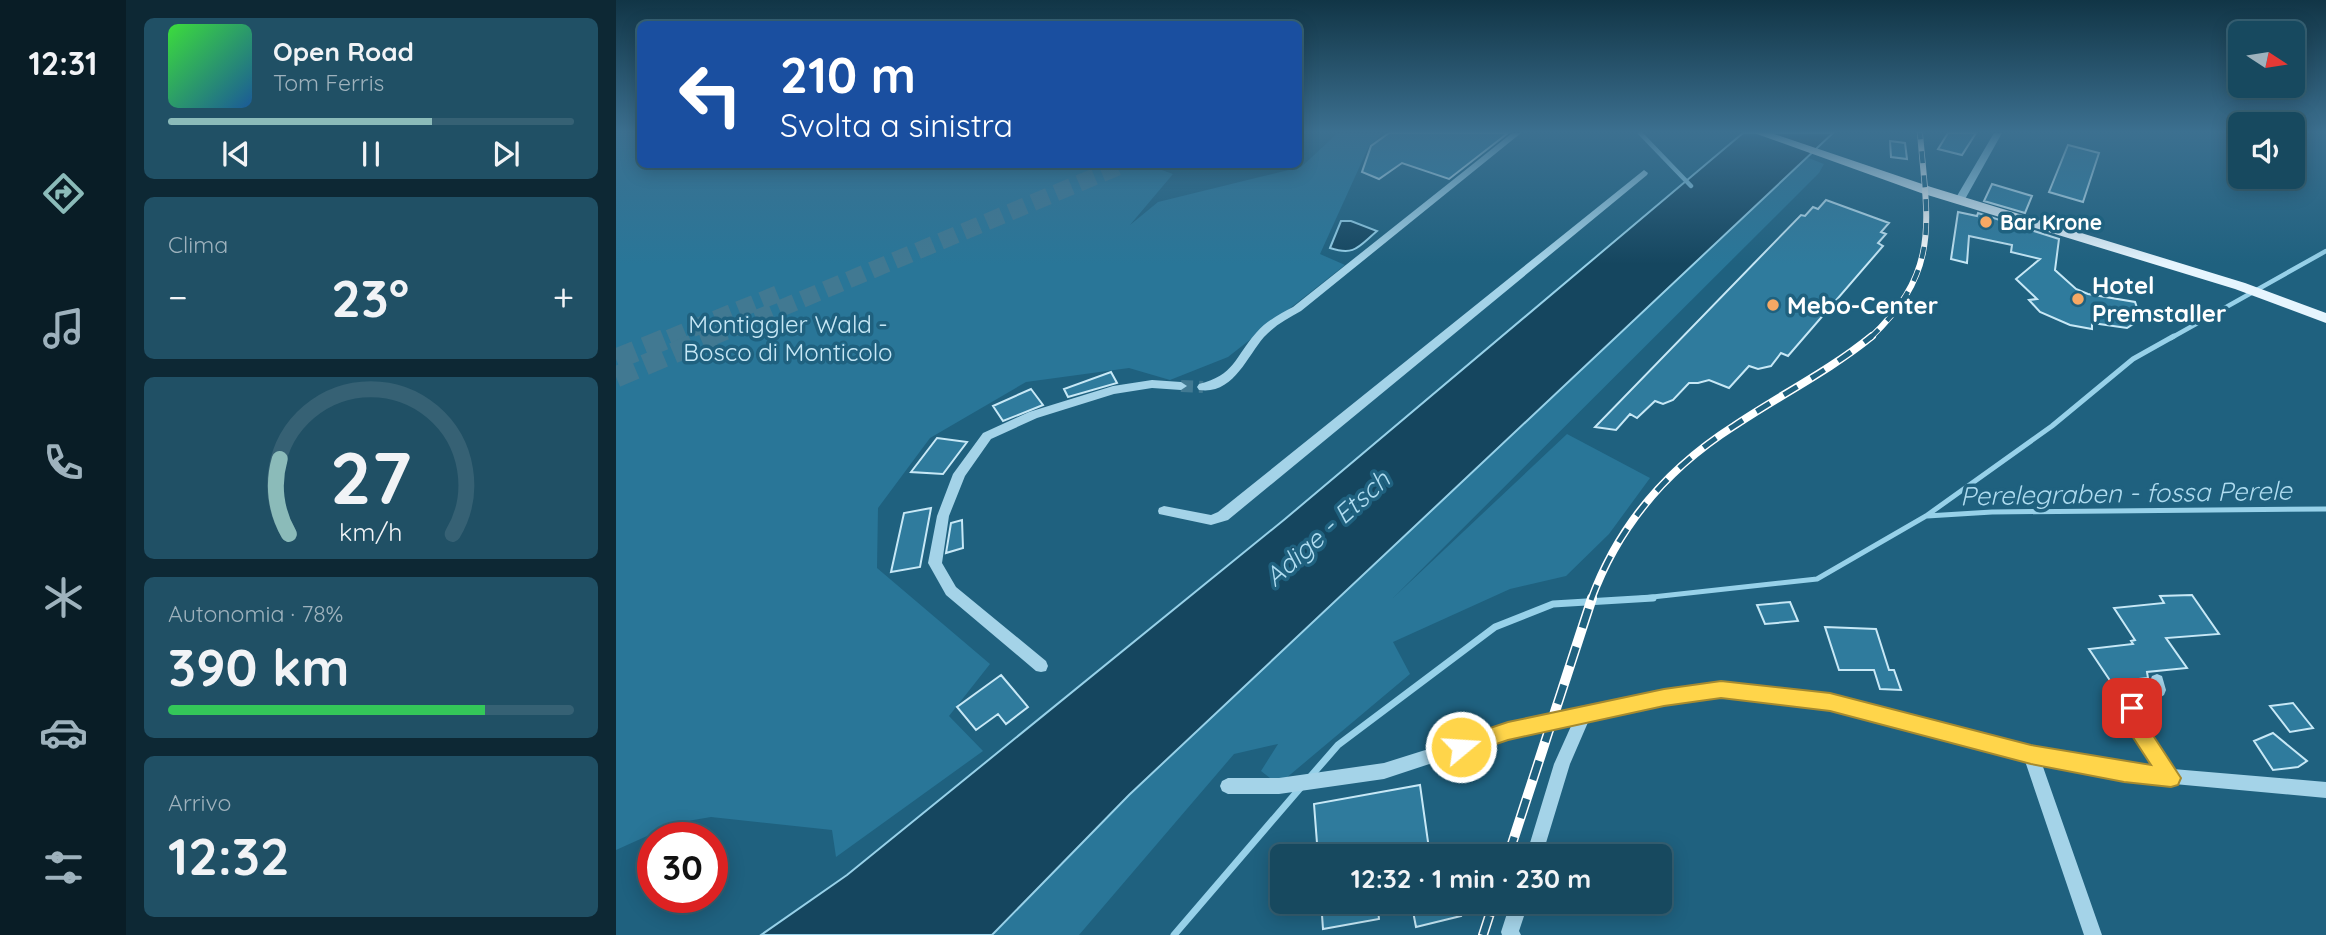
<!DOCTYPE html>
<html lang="it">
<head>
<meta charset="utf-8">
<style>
	:root { --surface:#17495f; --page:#205065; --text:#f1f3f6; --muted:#9eb2bd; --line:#366174; --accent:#8bbbb9 }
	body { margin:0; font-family:Quicksand,sans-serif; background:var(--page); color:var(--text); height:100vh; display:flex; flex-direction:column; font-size:26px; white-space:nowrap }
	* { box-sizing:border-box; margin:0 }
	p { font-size:23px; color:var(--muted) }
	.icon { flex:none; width:38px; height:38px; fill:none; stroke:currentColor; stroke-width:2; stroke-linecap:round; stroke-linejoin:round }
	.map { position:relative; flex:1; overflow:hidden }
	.side { display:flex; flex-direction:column; gap:18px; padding:18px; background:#0d2834; width:490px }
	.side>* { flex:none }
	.top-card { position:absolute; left:21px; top:21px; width:665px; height:147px; border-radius:10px; box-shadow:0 4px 18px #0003,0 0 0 2px var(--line); background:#1a4fa0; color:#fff; overflow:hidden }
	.needle { width:46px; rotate:102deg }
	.controls { position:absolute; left:1612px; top:21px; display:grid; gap:14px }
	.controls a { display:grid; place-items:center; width:77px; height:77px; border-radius:10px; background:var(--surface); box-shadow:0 4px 18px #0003,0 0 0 2px var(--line); font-size:35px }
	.speed { position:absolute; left:21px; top:822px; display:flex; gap:14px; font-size:35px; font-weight:700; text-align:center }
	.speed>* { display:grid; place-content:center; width:91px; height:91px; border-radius:50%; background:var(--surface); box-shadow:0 4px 18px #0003,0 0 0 2px var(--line); line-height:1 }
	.speed .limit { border:10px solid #d22; background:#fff; color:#111 }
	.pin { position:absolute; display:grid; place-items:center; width:60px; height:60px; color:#fff; margin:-30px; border-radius:14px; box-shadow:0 4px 10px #0006 }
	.me { position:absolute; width:77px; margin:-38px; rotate:72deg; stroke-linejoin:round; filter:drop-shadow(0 0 5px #0008) }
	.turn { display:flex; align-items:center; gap:24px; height:147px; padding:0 28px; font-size:32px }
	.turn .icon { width:91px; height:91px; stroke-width:2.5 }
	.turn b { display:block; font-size:49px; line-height:60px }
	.big { font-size:52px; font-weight:700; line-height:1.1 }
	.side .tile { flex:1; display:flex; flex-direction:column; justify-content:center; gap:10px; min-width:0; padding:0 24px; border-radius:10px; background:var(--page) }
	.side .dial { align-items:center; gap:0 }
	.dial svg { height:182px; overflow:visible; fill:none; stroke:var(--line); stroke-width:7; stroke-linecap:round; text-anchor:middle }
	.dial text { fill:var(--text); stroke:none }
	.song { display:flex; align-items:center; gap:21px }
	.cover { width:84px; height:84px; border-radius:10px; background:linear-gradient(135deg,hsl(120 70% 55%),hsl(210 70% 35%)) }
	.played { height:7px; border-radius:4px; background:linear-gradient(90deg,var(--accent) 65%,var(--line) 65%) }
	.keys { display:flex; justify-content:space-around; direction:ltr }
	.heat { display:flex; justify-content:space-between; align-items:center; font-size:38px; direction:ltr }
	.charge { height:10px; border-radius:5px; background:linear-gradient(90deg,#34c759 78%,var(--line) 0) }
	.trip { position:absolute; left:654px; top:844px; width:402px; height:70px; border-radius:10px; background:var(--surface); box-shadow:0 4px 18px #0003,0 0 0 2px var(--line); font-weight:700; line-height:70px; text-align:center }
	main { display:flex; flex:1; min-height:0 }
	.menu { display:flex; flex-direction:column; width:126px; justify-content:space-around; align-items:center; background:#091d26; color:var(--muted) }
	.menu .icon { width:49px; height:49px }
	.menu .on { color:var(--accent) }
	.menu b { font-size:32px; color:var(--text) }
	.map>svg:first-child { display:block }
	.green { fill:#297698 }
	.water { fill:#15465f; stroke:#97d1e9; stroke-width:2 }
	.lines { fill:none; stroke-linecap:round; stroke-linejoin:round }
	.stream-far2 { stroke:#97d1e9; stroke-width:4.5 }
	.stream-far1 { stroke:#97d1e9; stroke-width:5 }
	.stream { stroke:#97d1e9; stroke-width:7 }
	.building { fill:#2f7b9d; stroke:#c7e8f6; stroke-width:2 }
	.minor-tunnel { stroke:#417992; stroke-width:12; stroke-dasharray:12 6; stroke-linecap:butt }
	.highway-tunnel-far1 { stroke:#417992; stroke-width:17; stroke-dasharray:17 8; stroke-linecap:butt }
	.highway-tunnel { stroke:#417992; stroke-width:21; stroke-dasharray:21 10; stroke-linecap:butt }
	.minor { fill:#a4d3e8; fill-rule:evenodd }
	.major { fill:#e6f5fe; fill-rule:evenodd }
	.rail-far2-casing { stroke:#fff; stroke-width:6 }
	.rail-far1-casing { stroke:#fff; stroke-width:8 }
	.rail-casing { stroke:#fff; stroke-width:10 }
	.rail-far2 { stroke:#1f617f; stroke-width:4.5; stroke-dasharray:12; stroke-linecap:butt }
	.rail-far1 { stroke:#1f617f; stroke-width:5; stroke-dasharray:16; stroke-linecap:butt }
	.rail { stroke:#1f617f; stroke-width:7; stroke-dasharray:20; stroke-linecap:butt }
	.route { fill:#ffd54a; stroke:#a68a30; stroke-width:2 }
	.poi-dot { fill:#f6a864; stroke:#1f617f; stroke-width:2.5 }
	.labels { text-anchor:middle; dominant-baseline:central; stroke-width:7; stroke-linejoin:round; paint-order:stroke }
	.far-poi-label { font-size:21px; font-weight:bold; fill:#fff; stroke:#1f617f; text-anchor:start }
	.poi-label { font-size:24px; font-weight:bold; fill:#fff; stroke:#1f617f; text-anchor:start }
	.park-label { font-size:24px; fill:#c7e8f6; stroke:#1f617f }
	.water-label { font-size:26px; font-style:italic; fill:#afdcf0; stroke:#1f617f }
</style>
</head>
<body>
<main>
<nav class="menu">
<b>12:31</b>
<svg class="icon on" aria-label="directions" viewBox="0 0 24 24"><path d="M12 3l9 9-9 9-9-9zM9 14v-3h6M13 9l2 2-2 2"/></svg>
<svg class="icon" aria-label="music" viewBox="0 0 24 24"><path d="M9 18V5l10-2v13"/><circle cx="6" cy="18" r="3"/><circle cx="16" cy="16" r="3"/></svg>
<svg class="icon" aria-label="phone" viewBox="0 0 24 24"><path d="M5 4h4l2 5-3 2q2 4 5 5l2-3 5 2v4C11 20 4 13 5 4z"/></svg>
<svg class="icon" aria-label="climate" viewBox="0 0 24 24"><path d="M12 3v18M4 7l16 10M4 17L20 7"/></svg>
<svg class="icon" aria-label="car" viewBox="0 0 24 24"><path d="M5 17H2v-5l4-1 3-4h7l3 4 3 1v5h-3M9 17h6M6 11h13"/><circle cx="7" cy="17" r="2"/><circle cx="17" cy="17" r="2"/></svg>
<svg class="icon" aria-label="filters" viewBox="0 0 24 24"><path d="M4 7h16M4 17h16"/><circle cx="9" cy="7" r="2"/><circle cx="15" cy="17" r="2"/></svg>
</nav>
<section class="side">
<div class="tile">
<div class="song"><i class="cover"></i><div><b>Open Road</b><p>Tom Ferris</p></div></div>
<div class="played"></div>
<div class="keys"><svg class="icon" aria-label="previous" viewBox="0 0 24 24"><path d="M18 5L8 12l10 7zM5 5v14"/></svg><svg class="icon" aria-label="pause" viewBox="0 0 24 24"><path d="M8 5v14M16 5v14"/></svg><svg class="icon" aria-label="next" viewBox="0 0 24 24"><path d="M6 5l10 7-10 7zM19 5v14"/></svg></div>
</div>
<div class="tile"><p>Clima</p>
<div class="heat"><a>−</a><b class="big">23°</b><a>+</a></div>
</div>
<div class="tile dial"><svg viewBox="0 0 100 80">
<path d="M14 69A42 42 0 1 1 86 69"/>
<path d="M14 69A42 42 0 0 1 10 36" stroke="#8bbbb9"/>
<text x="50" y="56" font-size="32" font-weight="700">27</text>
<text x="50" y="72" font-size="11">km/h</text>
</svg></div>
<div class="tile"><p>Autonomia · 78%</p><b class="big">390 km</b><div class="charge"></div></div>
<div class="tile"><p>Arrivo</p><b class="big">12:32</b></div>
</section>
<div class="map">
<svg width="1710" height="935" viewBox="0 0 1710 935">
	<rect width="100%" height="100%" fill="#1f617f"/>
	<path class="green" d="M 0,133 L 24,133 L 24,164 L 529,164 L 557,174 L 514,225 L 542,202 L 685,167 L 722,133 L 768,133 L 753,146 L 704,254 L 729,265 L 612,357 L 554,380 L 513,368 L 410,382 L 314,438 L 262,508 L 261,568 L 374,664 L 333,716 L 367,751 L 220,857 L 216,830 L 95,817 L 60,823 L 0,850 Z
		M 1190,157 L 1208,164 L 1203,173 L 777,598 L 951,434 L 1034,478 L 993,534 L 950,576 L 894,589 L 777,642 L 794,674 L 669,779 L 654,778 L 645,771 L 662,744 L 618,754 L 463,935 L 377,935 L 513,795 Z"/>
	<path class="water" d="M 1127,133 L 1217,133 L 513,795 L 376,935 L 145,935 L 231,875 L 669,519 Z
		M 725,221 L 735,221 L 761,231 C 742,247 739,256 714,248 Z"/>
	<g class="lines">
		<path class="stream-far2" d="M 1024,133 L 1075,186
			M 1555,338 L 1710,251"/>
		<path class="stream-far1" d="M 1311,516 L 1376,512 L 1710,509
			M 1009,600 L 1201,579 L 1310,516 L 1436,426 L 1517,359 L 1558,336"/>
		<path class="stream" d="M 695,776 L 722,745 L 879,627 L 937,604 L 1037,598
			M 558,935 L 686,786"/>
	</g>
	<path class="building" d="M 773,133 L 892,133 L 833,179 L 786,163 L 763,179 L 746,172 L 755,146 Z
		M 1332,133 L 1360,133 L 1346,155 L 1322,149 Z
		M 1274,141 L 1289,143 L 1291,159 L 1275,157 Z
		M 1452,145 L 1483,153 L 1467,202 L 1433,192 Z
		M 1376,184 L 1416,196 L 1409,213 L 1368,201 Z
		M 1210,200 L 1273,223 L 1265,232 L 1270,234 L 1262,243 L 1267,246 L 1172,356 L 1165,353 L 1155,366 L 1142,369 L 1133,366 L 1113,388 L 1093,380 L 1082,383 L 1073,383 L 1057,400 L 1047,404 L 1039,401 L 1021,418 L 1014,414 L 1000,430 L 979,427 L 1185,215 L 1189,216 L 1197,207 L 1202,209 Z
		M 1342,212 L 1361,216 L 1362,213 L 1443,239 L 1439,270 L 1460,289 L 1472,294 L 1519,302 L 1525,319 L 1511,328 L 1476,323 L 1476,329 L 1454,325 L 1424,312 L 1413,300 L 1421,299 L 1400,279 L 1424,259 L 1395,252 L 1396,245 L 1353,236 L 1351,263 L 1335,259 Z
		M 495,372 L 501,383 L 452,397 L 448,389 Z
		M 415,389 L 427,405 L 387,421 L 377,406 Z
		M 321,438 L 351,442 L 327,474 L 295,472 Z
		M 315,508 L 304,567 L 275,572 L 288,513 Z
		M 346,520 L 347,548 L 330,553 L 335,523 Z
		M 1576,595 L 1603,634 L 1550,638 L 1571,668 L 1531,672 L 1532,678 L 1495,682 L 1473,649 L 1517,644 L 1515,641 L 1519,640 L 1498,608 L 1548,603 L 1544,596 Z
		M 1174,602 L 1182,621 L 1149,624 L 1141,605 Z
		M 1209,627 L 1260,629 L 1273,670 L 1278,670 L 1285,690 L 1264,689 L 1258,670 L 1223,670 Z
		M 385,675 L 412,707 L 390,724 L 382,714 L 360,730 L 341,707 Z
		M 1677,703 L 1697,728 L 1674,732 L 1654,706 Z
		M 1657,733 L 1691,761 L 1682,767 L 1657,770 L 1638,741 Z
		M 804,785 L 814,856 L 702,856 L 698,804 Z
		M 705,901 L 761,901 L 763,919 L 707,929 Z
		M 795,901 L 841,901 L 845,916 L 800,927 Z"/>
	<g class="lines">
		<path class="minor-tunnel" d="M 565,386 L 587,387"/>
		<path class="highway-tunnel-far1" d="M 53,338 L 166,292
			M 94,338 L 509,164"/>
		<path class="highway-tunnel" d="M 0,359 L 57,336
			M 0,377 L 98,336"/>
		<path class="minor" d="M 896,133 L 905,133 L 685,311 C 672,318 658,326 648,337 C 630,358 617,395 583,390 L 581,387 L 583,384 C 619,375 618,358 640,333 C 650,321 664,314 677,307 Z
			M 1378,133 L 1386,133 L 1348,201 L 1343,204 L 1340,203 L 1338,201 Z
			M 1028,170 L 1032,173 L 1031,175 L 612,520 L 595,525 L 543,514 L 542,511 L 543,508 L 548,506 L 595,515 L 602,512 Z
			M 536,380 L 565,382 L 571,386 L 565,390 L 536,388 L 498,394 L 421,418 L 375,439 L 349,476 L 333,516 L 326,563 L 340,587 L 430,661 L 432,666 L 430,671 L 425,672 L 420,671 L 330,595 L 312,563 L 321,516 L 337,474 L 367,433 L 413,412 L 497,386 Z
			M 1541,674 L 1546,676 L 1550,690 L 1548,695 L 1523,711 L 1523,718 L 1557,769 L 1710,782 L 1710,798 L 1558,784 L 1554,786 L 1548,783 L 1508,780 L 1426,764 L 1486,935 L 1468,935 L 1409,761 L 1214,709 L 1105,696 L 1048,704 L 973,720 L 954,764 L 926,856 L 910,856 L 938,764 L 956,724 L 892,738 L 768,779 L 663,794 L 612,794 L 606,791 L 604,786 L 606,781 L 612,778 L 663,778 L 768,763 L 892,724 L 1048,690 L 1105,682 L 1214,695 L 1415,748 L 1508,764 L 1538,767 L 1507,719 L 1511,702 L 1535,687 L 1534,681 L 1536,676 Z
			M 895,901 L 913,901 L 903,931 L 905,935 L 886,935 L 885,932 Z"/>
		<path class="major" d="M 1138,133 L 1155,133 L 1315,187 L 1629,283 L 1710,313 L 1710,323 L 1619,289 L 1305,193 Z"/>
		<g class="rail-far2-casing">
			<path id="rail-far2" d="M 1254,338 C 1326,270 1311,221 1304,133"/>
		</g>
		<g class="rail-far1-casing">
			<path id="rail-far1" d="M 975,600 C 1002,526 1052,468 1118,426 C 1164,395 1213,371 1256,336"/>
		</g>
		<g class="rail-casing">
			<path id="rail" d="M 892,856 L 976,598
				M 867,935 L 878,901"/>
		</g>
		<use href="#rail-far2" class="rail-far2"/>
		<use href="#rail-far1" class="rail-far1"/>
		<use href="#rail" class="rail"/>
	</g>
	<linearGradient id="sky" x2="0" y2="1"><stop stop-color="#113546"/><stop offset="0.5" stop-color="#3c7090"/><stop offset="1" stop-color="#3c7090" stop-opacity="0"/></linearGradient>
	<rect width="1710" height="264" fill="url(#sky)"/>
	<path class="route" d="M 1105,681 L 1214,693 L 1415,745 L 1535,765 L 1505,719 L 1509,701 L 1516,699 L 1523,701 L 1525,717 L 1565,778 L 1562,785 L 1555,787 L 1508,782 L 1415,764 L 1214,711 L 1105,698 L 1048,706 L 892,740 L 845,756 L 838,754 L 835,747 L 838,740 L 892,722 L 1048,689 Z"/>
	<g class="poi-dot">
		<circle cx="1370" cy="222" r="7"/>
		<circle cx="1462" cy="299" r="7"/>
		<circle cx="1157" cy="305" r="7"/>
	</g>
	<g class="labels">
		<g class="far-poi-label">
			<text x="1384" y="222">Bar Krone</text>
		</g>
		<g class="poi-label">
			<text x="1476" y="285">Hotel<tspan x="1476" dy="28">Premstaller</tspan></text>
			<text x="1171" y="305">Mebo-Center</text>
		</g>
		<g class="park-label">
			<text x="172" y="324">Montiggler Wald -<tspan x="172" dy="28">Bosco di Monticolo</tspan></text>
		</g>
		<g class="water-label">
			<text transform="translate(1510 493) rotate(-1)">Perelegraben - fossa Perele</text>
			<text transform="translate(711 528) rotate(-42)">Adige - Etsch</text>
		</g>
	</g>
</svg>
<div class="controls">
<a><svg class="needle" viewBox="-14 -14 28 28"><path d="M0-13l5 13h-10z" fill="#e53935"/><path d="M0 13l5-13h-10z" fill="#9eb2bd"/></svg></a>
<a><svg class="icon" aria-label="sound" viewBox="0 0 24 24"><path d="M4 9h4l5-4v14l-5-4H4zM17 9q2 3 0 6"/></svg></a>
</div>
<div class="speed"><div class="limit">30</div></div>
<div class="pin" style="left:1516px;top:708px;background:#d93025"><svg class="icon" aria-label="arrive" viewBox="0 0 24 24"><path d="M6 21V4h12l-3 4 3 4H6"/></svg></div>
<svg class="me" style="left:845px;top:747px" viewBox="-20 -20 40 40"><circle r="17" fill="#ffd54a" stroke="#fff" stroke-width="3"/><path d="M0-11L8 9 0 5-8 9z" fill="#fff"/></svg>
<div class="trip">12:32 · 1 min · 230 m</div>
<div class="top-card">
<div class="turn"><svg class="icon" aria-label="left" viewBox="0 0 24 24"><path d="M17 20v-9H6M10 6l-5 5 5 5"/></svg><div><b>210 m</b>Svolta a sinistra</div></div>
</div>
</div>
</main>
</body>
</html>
